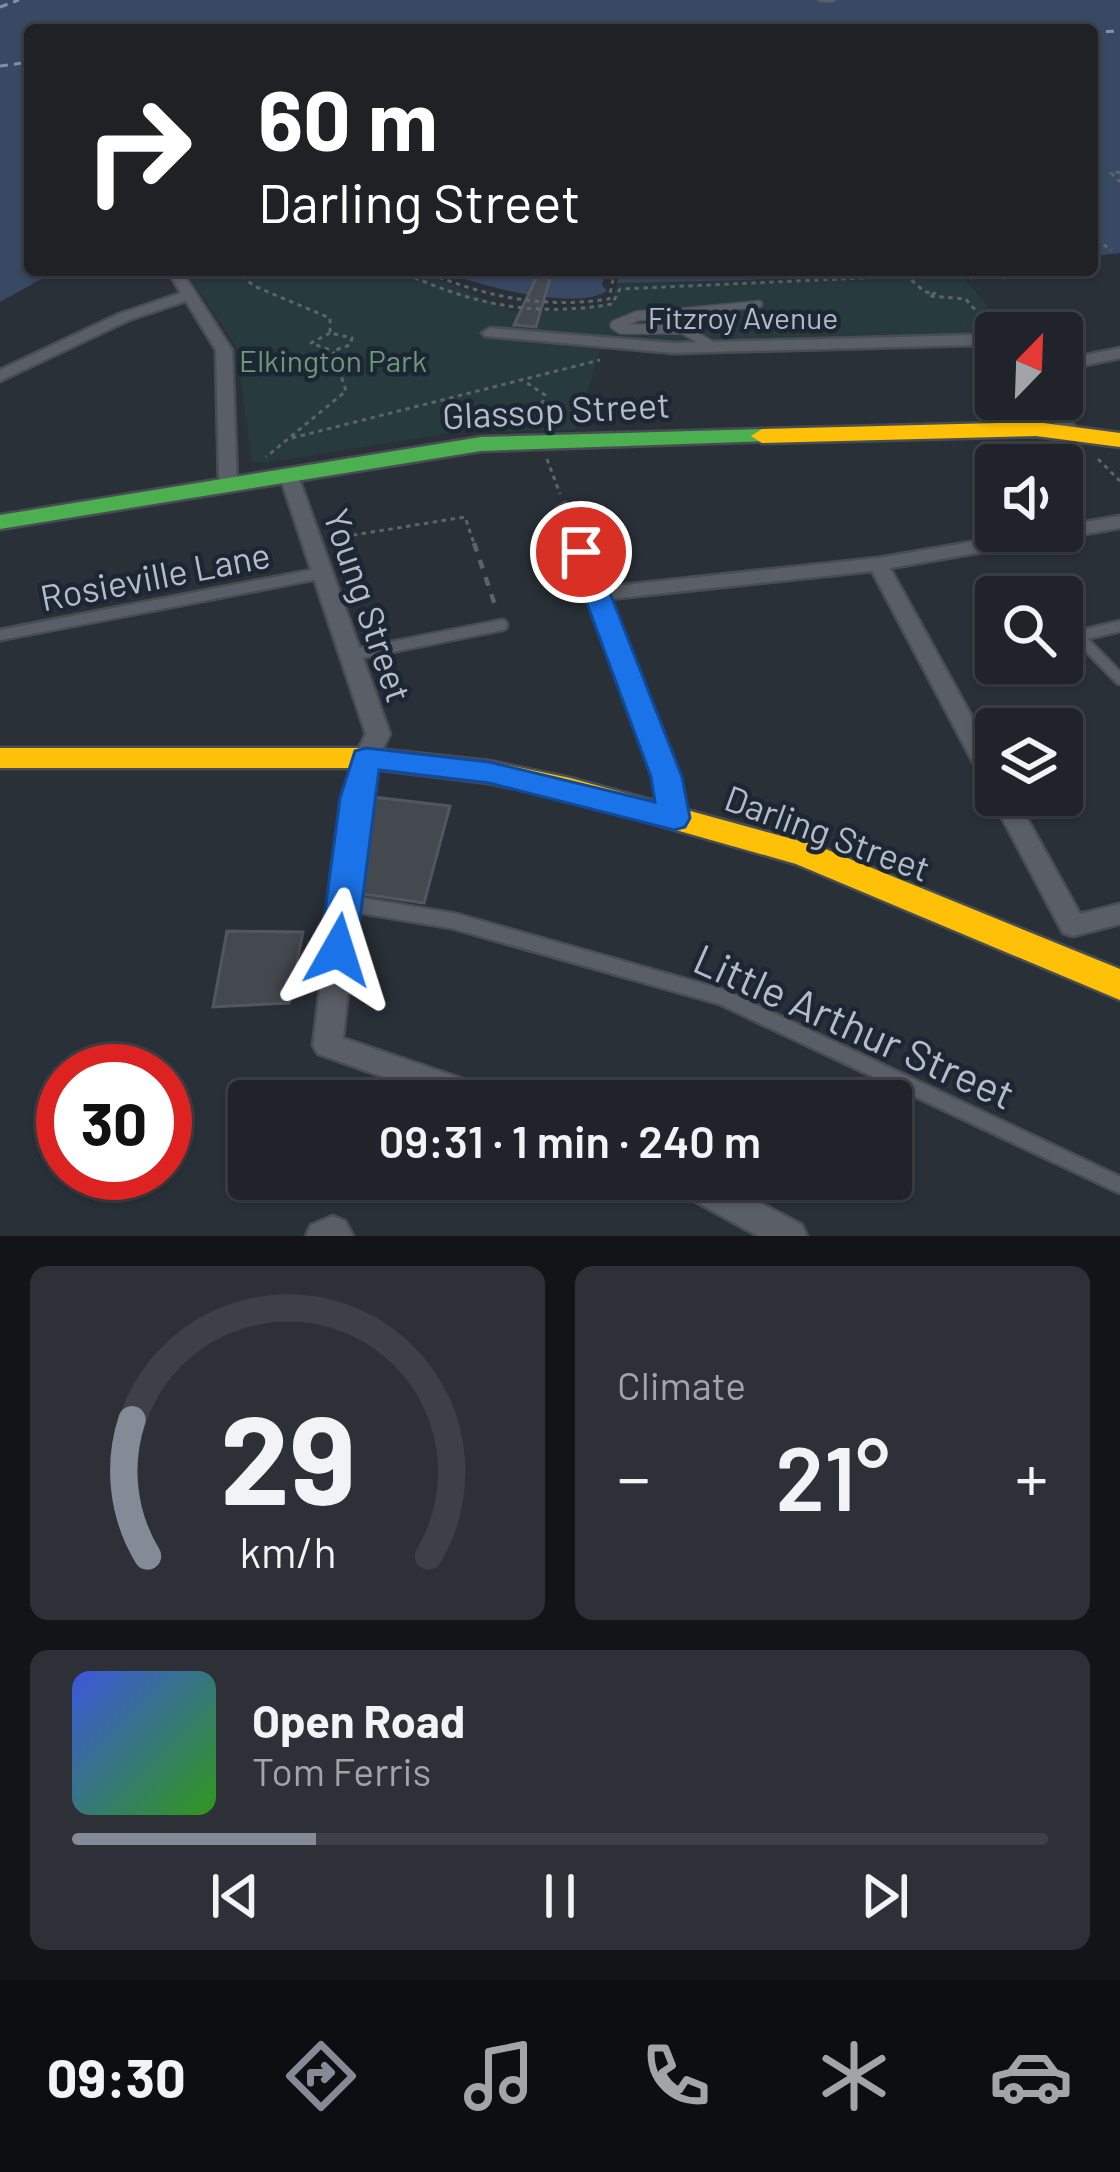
<!DOCTYPE html>
<html lang="en">
<head>
<meta charset="utf-8">
<style>
	:root { --surface:#20242a; --page:#2d3036; --text:#f1f3f6; --muted:#a2a4a8; --line:#3d4147; --accent:#848b96 }
	body { margin:0; font-family:Barlow,sans-serif; background:var(--page); color:var(--text); height:100vh; display:flex; flex-direction:column; font-size:45px; white-space:nowrap }
	* { box-sizing:border-box; margin:0 }
	p { font-size:39px; color:var(--muted) }
	.icon { flex:none; width:66px; height:66px; fill:none; stroke:currentColor; stroke-width:2; stroke-linecap:round; stroke-linejoin:round }
	.map { position:relative; height:1236px; overflow:hidden }
	.details { display:flex; flex-direction:column; gap:30px; padding:30px; background:#121417; flex:1 }
	.details>* { flex:none }
	.top-card { position:absolute; left:24px; top:24px; width:1074px; height:252px; border-radius:12px; box-shadow:0 3px 9px #0004,0 0 0 3px var(--line); background:#202124; color:#fff; overflow:hidden }
	.needle { width:78px; rotate:23deg }
	.fabs { position:absolute; left:975px; top:312px; display:grid; gap:24px }
	.fabs a { display:grid; place-items:center; width:108px; height:108px; border-radius:12px; background:var(--surface); box-shadow:0 3px 9px #0004,0 0 0 3px var(--line); font-size:60px }
	.speed { position:absolute; left:36px; top:1044px; display:flex; gap:24px; font-size:60px; font-weight:700; text-align:center }
	.speed>* { display:grid; place-content:center; width:156px; height:156px; border-radius:50%; background:var(--surface); box-shadow:0 3px 9px #0004,0 0 0 3px var(--line); line-height:1 }
	.speed .limit { border:18px solid #d22; background:#fff; color:#111 }
	.pin { position:absolute; display:grid; place-items:center; width:102px; height:102px; color:#fff; margin:-51px; border:6px solid #fff; border-radius:50%; box-shadow:0 3px 12px #0007 }
	.me { position:absolute; width:132px; margin:-66px; rotate:6deg; stroke-linejoin:round; filter:drop-shadow(0 0 9px #0008) }
	.turn { display:flex; align-items:center; gap:42px; height:252px; padding:0 36px; font-size:54px }
	.turn .icon { width:156px; height:156px; stroke-width:2.5 }
	.turn b { display:block; font-size:84px; line-height:102px }
	.big { font-size:90px; font-weight:600; line-height:1.1 }
	.details .tile { flex:1; display:flex; flex-direction:column; justify-content:center; gap:18px; min-width:0; padding:0 42px; border-radius:18px; background:var(--page) }
	.details .dial { align-items:center; gap:0 }
	.dial svg { height:312px; overflow:visible; fill:none; stroke:var(--line); stroke-width:7; stroke-linecap:round; text-anchor:middle }
	.dial text { fill:var(--text); stroke:none }
	.song { display:flex; align-items:center; gap:36px }
	.cover { width:144px; height:144px; border-radius:18px; background:linear-gradient(135deg,hsl(230 70% 55%),hsl(110 70% 35%)) }
	.played { height:12px; border-radius:6px; background:linear-gradient(90deg,var(--accent) 25%,var(--line) 25%) }
	.keys { display:flex; justify-content:space-around; direction:ltr }
	.heat { display:flex; justify-content:space-between; align-items:center; font-size:66px; direction:ltr }
	.details .tiles { flex:1; display:grid; gap:30px; grid-template-columns:1fr 1fr }
	.tile:last-child { grid-column:span 2 }
	.trip { position:absolute; left:228px; top:1080px; width:684px; height:120px; border-radius:12px; background:var(--surface); box-shadow:0 3px 9px #0004,0 0 0 3px var(--line); font-weight:600; line-height:120px; text-align:center }
	.menu { display:flex; height:192px; justify-content:space-around; align-items:center; background:#0d0e11; color:var(--muted) }
	.menu .icon { width:84px; height:84px }
	.menu .active { color:var(--accent) }
	.menu b { font-size:54px; color:var(--text) }
	.map>svg:first-child { display:block }
	.green { fill:#273a3e }
	.water { fill:#384963 }
	.lines { fill:none; stroke-linecap:round; stroke-linejoin:round }
	.ferry { stroke:#7c92b1; stroke-width:3; stroke-dasharray:8 6; stroke-linecap:butt }
	.building { fill:#444950; stroke:#52575f; stroke-width:3 }
	.lane-far4-casing { stroke:#484c53; stroke-width:6 }
	.lane-far3-casing { stroke:#484c53; stroke-width:9 }
	.lane-far2-casing { stroke:#484c53; stroke-width:12 }
	.lane-far1-casing { stroke:#484c53; stroke-width:15 }
	.lane-casing { stroke:#484c53; stroke-width:20 }
	.street-casing { stroke:#484c53; stroke-width:5 }
	.fast-casing { stroke:#484c53; stroke-width:5 }
	.slow-casing { stroke:#484c53; stroke-width:5 }
	.path-far1 { stroke:#5d636a; stroke-width:3; stroke-dasharray:4.5 4.5; stroke-linecap:butt }
	.path { stroke:#5d636a; stroke-width:4.5; stroke-dasharray:9 9; stroke-linecap:butt }
	.lane-far4 { stroke:#5a5e66; stroke-width:4.5 }
	.lane-far3 { stroke:#5a5e66; stroke-width:6 }
	.lane-far2 { stroke:#5a5e66; stroke-width:9 }
	.lane-far1 { stroke:#5a5e66; stroke-width:10 }
	.lane { stroke:#5a5e66; stroke-width:15 }
	.street { fill:#5a5e66; fill-rule:evenodd }
	.fast { fill:#4caf50; fill-rule:evenodd }
	.slow { fill:#ffc107; fill-rule:evenodd }
	.route { fill:#1a73e8; stroke:#114b97; stroke-width:3 }
	.labels { text-anchor:middle; dominant-baseline:central; stroke-width:9; stroke-linejoin:round; paint-order:stroke }
	.far-street-label { font-size:30px; fill:#b4bcc9; stroke:#1d2633 }
	.far-park-label { font-size:30px; fill:#6b9a76; stroke:#1d2633 }
	.street-label { font-size:36px; fill:#b4bcc9; stroke:#1d2633 }
	.near-street-label { font-size:42px; fill:#b4bcc9; stroke:#1d2633 }
</style>
</head>
<body>
<div class="map">
<svg width="1120" height="1236" viewBox="0 0 1120 1236">
	<rect width="100%" height="100%" fill="#2a3038"/>
	<path class="green" d="M 185,270 L 418,270 L 512,311 L 572,311 L 611,302 L 617,283 C 696,281 774,274 853,270 C 892,268 926,278 964,278 L 1010,333 L 705,344 L 604,337 L 576,430 L 456,432 L 265,463 L 252,461 L 236,347 Z"/>
	<path class="water" d="M 0,0 L 1120,0 L 1120,253 L 1092,256 L 1092,30 L 30,30 L 30,270 L 58,270 L 0,302 Z
		M 456,270 L 606,270 L 602,285 L 607,291 C 577,311 487,287 452,275 Z
		M 620,270 L 1014,270 L 999,272 L 998,277 L 855,270 L 750,280 L 617,283 Z"/>
	<g class="lines">
		<path class="ferry" d="M 0,7 L 19,0
			M 1092,32 L 1120,31
			M 0,66 L 30,62"/>
	</g>
	<path class="building" d="M 540,270 L 551,275 L 536,327 L 514,325 Z
		M 373,797 L 450,806 L 424,903 L 363,894 Z
		M 227,931 L 303,932 L 289,1003 L 213,1007 Z"/>
	<g class="lines">
		<g class="lane-far4-casing">
			<path id="lane-far4" d="M 820,0 L 833,0"/>
		</g>
		<g class="lane-far3-casing">
			<path id="lane-far3" d="M 647,315 L 759,304"/>
		</g>
		<g class="lane-far2-casing">
			<path id="lane-far2" d="M 678,312 L 637,316 L 615,325 L 621,329 L 683,329 L 715,348"/>
		</g>
		<g class="lane-far1-casing">
			<path id="lane-far1" d="M 1120,626 L 1078,636 L 1120,679
				M 0,635 L 322,573
				M 351,655 L 502,625"/>
		</g>
		<g class="lane-casing">
			<path id="lane" d="M 346,903 L 454,921 L 722,997 L 1120,1185"/>
		</g>
		<g class="street-casing">
			<path id="street" d="M 167,270 L 181,270 L 232,350 L 237,483 L 234,487 L 222,487 L 219,483 L 216,350 L 186,301 L 129,320 L 0,381 L 0,370 L 119,314 L 181,293 Z
				M 490,328 L 674,343 L 971,335 L 996,339 L 996,349 L 971,345 L 674,353 L 485,336 L 482,333 Z
				M 1120,348 L 1120,358 L 1062,370 L 1062,360 Z
				M 1036,399 L 1053,399 L 1078,430 L 1075,434 L 1063,434 Z
				M 288,468 L 297,473 L 390,734 L 378,758 L 368,798 L 343,1038 L 501,1092 L 505,1101 L 452,1101 L 318,1054 L 313,1045 L 344,798 L 354,758 L 366,734 L 279,473 Z
				M 565,503 L 574,509 L 605,587 L 878,558 L 1035,531 L 1062,531 L 1062,526 L 1120,516 L 1120,528 L 890,568 L 996,761 L 996,795 L 1014,795 L 1080,914 L 1120,904 L 1120,924 L 1073,936 L 1063,933 L 990,795 L 992,790 L 984,783 L 872,571 L 609,599 L 678,777 L 686,818 L 683,824 L 665,824 L 654,777 L 556,509 Z
				M 668,1179 L 715,1179 L 802,1225 L 807,1236 L 758,1236 L 673,1189 Z
				M 333,1216 L 345,1221 L 353,1236 L 306,1236 L 311,1225 Z"/>
		</g>
		<g class="fast-casing">
			<path id="fast" d="M 762,429 L 773,436 L 770,441 L 481,451 L 0,529 L 0,515 L 481,437 Z"/>
		</g>
		<g class="slow-casing">
			<path id="slow" d="M 1036,422 L 1120,433 L 1120,447 L 1036,436 L 762,443 L 751,436 L 762,429 Z
				M 0,748 L 366,748 L 489,761 L 570,778 L 818,846 L 1120,969 L 1120,1000 L 796,864 L 570,800 L 489,783 L 366,768 L 0,768 Z"/>
		</g>
		<path class="path-far1" d="M 1120,172 L 1111,173 L 1120,182
			M 1096,240 L 1112,250
			M 235,270 L 254,286 L 330,318 L 330,333 L 352,338 L 350,345 L 333,351 L 346,391 L 266,457
			M 398,270 C 470,304 533,318 612,304 L 620,289 L 907,276 L 925,292 L 935,293 L 929,296 L 966,299 C 978,318 996,316 1009,333
			M 449,270 L 441,278 C 497,299 549,308 609,299 L 615,270
			M 963,270 L 972,279
			M 998,270 L 1006,279
			M 330,333 L 311,343 L 333,351
			M 527,383 L 545,395 L 536,421
			M 292,438 L 600,360
			M 547,459 L 560,494
			M 1098,459 L 1120,481
			M 335,538 L 465,517 L 475,546"/>
		<path class="path" d="M 474,543 L 496,608"/>
		<use href="#lane-far4" class="lane-far4"/>
		<use href="#lane-far3" class="lane-far3"/>
		<use href="#lane-far2" class="lane-far2"/>
		<use href="#lane-far1" class="lane-far1"/>
		<use href="#lane" class="lane"/>
		<use href="#street" class="street"/>
		<use href="#fast" class="fast"/>
		<use href="#slow" class="slow"/>
	</g>
	<path class="route" d="M 581,544 L 594,552 L 682,777 L 690,818 L 685,827 L 674,830 L 489,783 L 379,770 L 356,950 L 351,960 L 338,964 L 325,960 L 320,950 L 340,798 L 355,751 L 366,748 L 489,762 L 655,802 L 651,777 L 568,552 Z"/>
	<g class="labels">
		<g class="far-street-label">
			<text x="743" y="317">Fitzroy Avenue</text>
		</g>
		<g class="far-park-label">
			<text x="333" y="360">Elkington Park</text>
		</g>
		<g class="street-label">
			<text transform="translate(556 409) rotate(-3)">Glassop Street</text>
			<text transform="translate(155 575) rotate(-11)">Rosieville Lane</text>
			<text transform="translate(369 605) rotate(71)">Young Street</text>
			<text transform="translate(828 832) rotate(20)">Darling Street</text>
		</g>
		<g class="near-street-label">
			<text transform="translate(855 1025) rotate(24)">Little Arthur Street</text>
		</g>
	</g>
</svg>
<div class="fabs">
<a><svg class="needle" viewBox="-14 -14 28 28"><path d="M0-13l5 13h-10z" fill="#e53935"/><path d="M0 13l5-13h-10z" fill="#a2a4a8"/></svg></a>
<a><svg class="icon" aria-label="sound" viewBox="0 0 24 24"><path d="M4 9h4l5-4v14l-5-4H4zM17 9q2 3 0 6"/></svg></a>
<a><svg class="icon" aria-label="search" viewBox="0 0 24 24"><circle cx="10" cy="10" r="6"/><path d="M15 15l6 6"/></svg></a>
<a><svg class="icon" aria-label="layers" viewBox="0 0 24 24"><path d="M12 4l9 5-9 5-9-5zM3 14l9 5 9-5"/></svg></a>
</div>
<div class="speed"><div class="limit">30</div></div>
<div class="pin" style="left:581px;top:552px;background:#d93025"><svg class="icon" aria-label="arrive" viewBox="0 0 24 24"><path d="M6 21V4h12l-3 4 3 4H6"/></svg></div>
<svg class="me" style="left:338px;top:950px" viewBox="-20 -20 40 40"><path d="M0-17L14 15 0 8-14 15z" fill="#1a73e8" stroke="#fff" stroke-width="4"/></svg>
<div class="trip">09:31 · 1 min · 240 m</div>
<div class="top-card">
<div class="turn"><svg class="icon" aria-label="right" viewBox="0 0 24 24"><path d="M7 20v-9h11M14 6l5 5-5 5"/></svg><div><b>60 m</b>Darling Street</div></div>
</div>
</div>
<section class="details">
<div class="tiles">
<div class="tile dial"><svg viewBox="0 0 100 80">
<path d="M14 69A42 42 0 1 1 86 69"/>
<path d="M14 69A42 42 0 0 1 10 34" stroke="#848b96"/>
<text x="50" y="56" font-size="32" font-weight="700">29</text>
<text x="50" y="72" font-size="11">km/h</text>
</svg></div>
<div class="tile"><p>Climate</p>
<div class="heat"><a>−</a><b class="big">21°</b><a>+</a></div>
</div>
<div class="tile">
<div class="song"><i class="cover"></i><div><b>Open Road</b><p>Tom Ferris</p></div></div>
<div class="played"></div>
<div class="keys"><svg class="icon" aria-label="previous" viewBox="0 0 24 24"><path d="M18 5L8 12l10 7zM5 5v14"/></svg><svg class="icon" aria-label="pause" viewBox="0 0 24 24"><path d="M8 5v14M16 5v14"/></svg><svg class="icon" aria-label="next" viewBox="0 0 24 24"><path d="M6 5l10 7-10 7zM19 5v14"/></svg></div>
</div>
</div>
</section>
<nav class="menu">
<b>09:30</b>
<svg class="icon active" aria-label="directions" viewBox="0 0 24 24"><path d="M12 3l9 9-9 9-9-9zM9 14v-3h6M13 9l2 2-2 2"/></svg>
<svg class="icon" aria-label="music" viewBox="0 0 24 24"><path d="M9 18V5l10-2v13"/><circle cx="6" cy="18" r="3"/><circle cx="16" cy="16" r="3"/></svg>
<svg class="icon" aria-label="phone" viewBox="0 0 24 24"><path d="M5 4h4l2 5-3 2q2 4 5 5l2-3 5 2v4C11 20 4 13 5 4z"/></svg>
<svg class="icon" aria-label="climate" viewBox="0 0 24 24"><path d="M12 3v18M4 7l16 10M4 17L20 7"/></svg>
<svg class="icon" aria-label="car" viewBox="0 0 24 24"><path d="M5 17H2v-5l4-1 3-4h7l3 4 3 1v5h-3M9 17h6M6 11h13"/><circle cx="7" cy="17" r="2"/><circle cx="17" cy="17" r="2"/></svg>
</nav>
</body>
</html>
